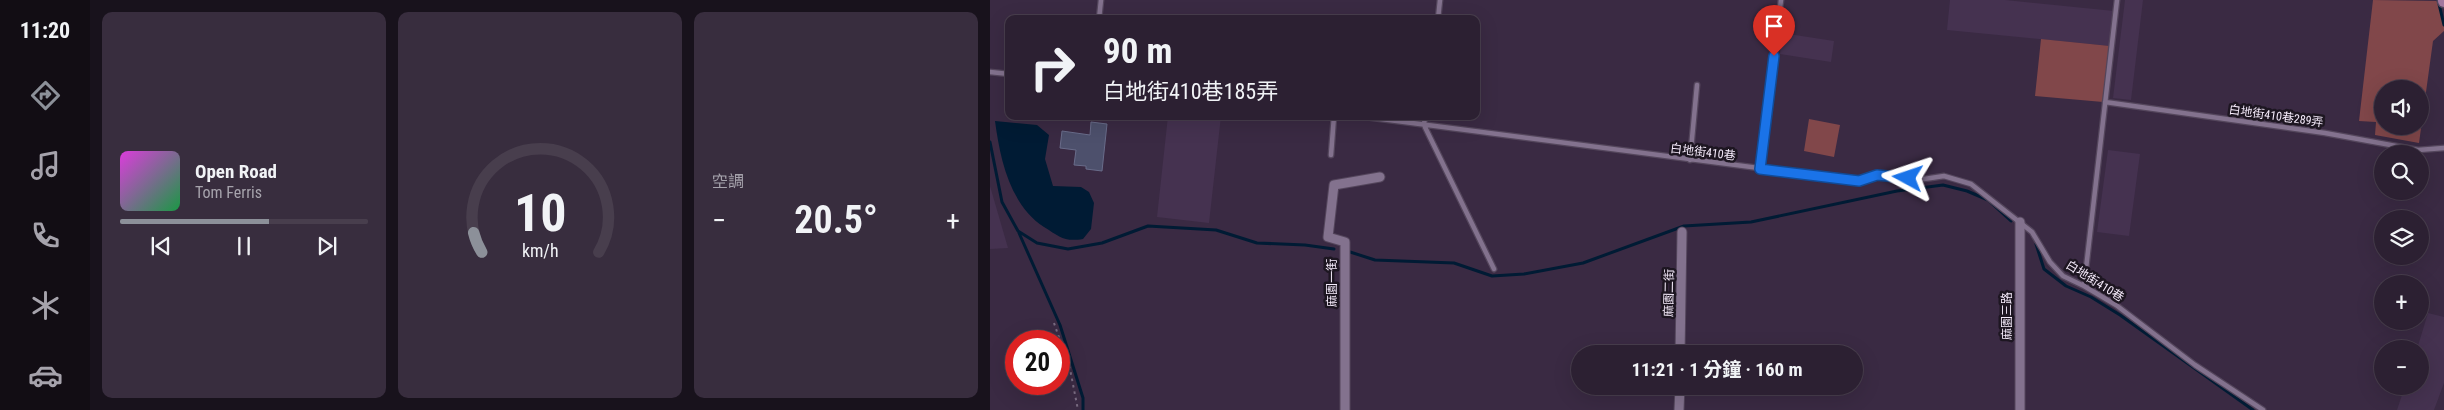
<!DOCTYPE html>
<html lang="zh-TW">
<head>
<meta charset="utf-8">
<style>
	:root { --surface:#2c2032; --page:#382d3e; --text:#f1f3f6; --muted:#a6a3ac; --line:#483e4d; --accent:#8c9099 }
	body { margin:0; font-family:"Roboto Condensed","Noto Sans TC",sans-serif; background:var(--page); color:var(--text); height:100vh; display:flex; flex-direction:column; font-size:19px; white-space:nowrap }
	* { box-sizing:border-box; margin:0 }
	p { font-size:16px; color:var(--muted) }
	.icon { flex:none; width:28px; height:28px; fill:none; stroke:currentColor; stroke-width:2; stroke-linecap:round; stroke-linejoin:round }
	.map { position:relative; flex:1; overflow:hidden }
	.sheet { display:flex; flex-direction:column; gap:12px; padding:12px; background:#18121c; width:900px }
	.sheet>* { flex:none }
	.guide { position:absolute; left:15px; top:15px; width:475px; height:105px; border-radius:10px; box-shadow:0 5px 20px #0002,0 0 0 1px var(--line); background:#2c2032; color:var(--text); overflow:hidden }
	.tools { position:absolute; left:1384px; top:80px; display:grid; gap:10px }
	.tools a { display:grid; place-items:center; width:55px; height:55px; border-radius:50%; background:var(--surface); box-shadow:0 5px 20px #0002,0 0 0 1px var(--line); font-size:25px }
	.speed { position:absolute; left:15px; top:330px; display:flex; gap:10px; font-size:25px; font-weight:700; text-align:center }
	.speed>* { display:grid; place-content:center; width:65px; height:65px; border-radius:50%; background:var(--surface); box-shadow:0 5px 20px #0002,0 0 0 1px var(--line); line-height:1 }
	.speed .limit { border:8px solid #d22; background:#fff; color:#111 }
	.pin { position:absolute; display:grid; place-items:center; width:42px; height:42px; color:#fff; margin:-51px -21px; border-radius:50% 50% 50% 0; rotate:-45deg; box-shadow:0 0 5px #0007 }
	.pin .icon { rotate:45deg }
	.me { position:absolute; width:55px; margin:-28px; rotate:275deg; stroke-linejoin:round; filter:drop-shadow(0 0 4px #0008) }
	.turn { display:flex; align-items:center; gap:18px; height:105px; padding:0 15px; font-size:22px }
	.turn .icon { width:65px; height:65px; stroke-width:2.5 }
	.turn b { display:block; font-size:35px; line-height:42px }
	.big { font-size:38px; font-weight:700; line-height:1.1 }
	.sheet .tile { flex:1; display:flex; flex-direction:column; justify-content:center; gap:8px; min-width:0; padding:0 18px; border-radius:10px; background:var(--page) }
	.sheet .dial { align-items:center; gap:0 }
	.dial svg { height:130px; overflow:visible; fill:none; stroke:var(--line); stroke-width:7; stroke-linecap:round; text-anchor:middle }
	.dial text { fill:var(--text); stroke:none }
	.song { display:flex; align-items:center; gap:15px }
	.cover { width:60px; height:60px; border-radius:8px; background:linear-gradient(135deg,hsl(300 70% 55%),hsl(140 70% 35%)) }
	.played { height:5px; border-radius:2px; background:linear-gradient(90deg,var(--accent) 60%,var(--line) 60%) }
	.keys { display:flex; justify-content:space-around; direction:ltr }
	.heat { display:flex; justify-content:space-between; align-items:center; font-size:28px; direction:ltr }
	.sheet .tiles { flex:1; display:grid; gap:12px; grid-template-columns:repeat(3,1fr) }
	.trip { position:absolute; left:581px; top:345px; width:292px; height:50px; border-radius:25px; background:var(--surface); box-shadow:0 5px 20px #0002,0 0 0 1px var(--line); font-weight:700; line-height:50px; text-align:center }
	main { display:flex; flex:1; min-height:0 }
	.tabs { display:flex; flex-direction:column; width:90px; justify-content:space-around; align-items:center; background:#120d14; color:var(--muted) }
	.tabs .icon { width:35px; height:35px }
	.tabs .on { color:var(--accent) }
	.tabs b { font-size:22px; color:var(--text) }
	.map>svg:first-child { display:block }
	.built { fill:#453250 }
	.green { fill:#81474a; fill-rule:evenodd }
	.water { fill:#001b34 }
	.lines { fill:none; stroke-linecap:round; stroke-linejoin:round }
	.stream { stroke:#001b34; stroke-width:3 }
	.building { fill:#4d506c; stroke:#696c8a }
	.lane-casing { stroke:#54465c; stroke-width:7 }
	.street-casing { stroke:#54465c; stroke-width:11 }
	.secondary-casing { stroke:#54465c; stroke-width:15 }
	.path { stroke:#796b81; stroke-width:2; stroke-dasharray:2.5 4; stroke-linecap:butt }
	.lane { stroke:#83728e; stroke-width:4.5 }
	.street { stroke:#83728e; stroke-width:9 }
	.secondary { stroke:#a3779e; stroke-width:12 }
	.route-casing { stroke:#114b97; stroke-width:12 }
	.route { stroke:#1a73e8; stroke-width:9 }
	.labels { text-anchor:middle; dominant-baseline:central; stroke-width:5; stroke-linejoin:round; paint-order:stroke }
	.street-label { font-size:12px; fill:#f6ecfc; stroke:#1d1621 }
</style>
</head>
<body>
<main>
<nav class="tabs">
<b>11:20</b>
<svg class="icon on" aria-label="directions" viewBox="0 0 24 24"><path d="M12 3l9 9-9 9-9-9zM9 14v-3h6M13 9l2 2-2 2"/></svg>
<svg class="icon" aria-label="music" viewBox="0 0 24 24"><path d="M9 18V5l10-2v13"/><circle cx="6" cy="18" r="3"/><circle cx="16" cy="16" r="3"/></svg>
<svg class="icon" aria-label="phone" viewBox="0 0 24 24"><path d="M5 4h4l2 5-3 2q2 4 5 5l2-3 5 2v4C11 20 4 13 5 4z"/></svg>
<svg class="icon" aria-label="climate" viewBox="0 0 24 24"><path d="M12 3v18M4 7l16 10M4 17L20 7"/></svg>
<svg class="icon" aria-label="car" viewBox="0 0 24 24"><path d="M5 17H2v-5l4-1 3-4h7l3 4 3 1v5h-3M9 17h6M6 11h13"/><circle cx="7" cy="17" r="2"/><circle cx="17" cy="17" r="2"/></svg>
</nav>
<section class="sheet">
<div class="tiles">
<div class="tile">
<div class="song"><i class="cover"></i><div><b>Open Road</b><p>Tom Ferris</p></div></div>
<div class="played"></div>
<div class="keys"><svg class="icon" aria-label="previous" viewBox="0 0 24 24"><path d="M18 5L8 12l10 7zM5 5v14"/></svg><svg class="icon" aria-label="pause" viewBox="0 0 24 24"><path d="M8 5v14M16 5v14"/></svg><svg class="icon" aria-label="next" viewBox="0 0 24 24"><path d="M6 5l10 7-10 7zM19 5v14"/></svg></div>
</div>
<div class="tile dial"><svg viewBox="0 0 100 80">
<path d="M14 69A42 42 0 1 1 86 69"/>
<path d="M14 69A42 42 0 0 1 9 57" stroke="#8c9099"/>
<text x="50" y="56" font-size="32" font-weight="700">10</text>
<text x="50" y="72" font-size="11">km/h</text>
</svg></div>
<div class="tile"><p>空調</p>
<div class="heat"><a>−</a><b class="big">20.5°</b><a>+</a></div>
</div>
</div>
</section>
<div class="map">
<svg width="1454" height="410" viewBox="0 0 1454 410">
	<rect width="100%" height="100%" fill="#3a2a43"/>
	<path class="built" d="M 960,0 L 1015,0 L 1124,11 L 1120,46 L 957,30 Z
		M 1135,0 L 1153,0 L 1141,100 L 1123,98 Z
		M 792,33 L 844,41 L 841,62 L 790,54 Z
		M 178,116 L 231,116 L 219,223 L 167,217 Z
		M 1118,150 L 1150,154 L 1139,236 L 1107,232 Z
		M 0,186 L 18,248 L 0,249 Z
		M 1438,313 L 1454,317 L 1454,383 L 1444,410 L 1407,410 L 1415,386 L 1430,386 L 1430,349 L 1427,349 Z"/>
	<path class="green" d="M 1383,0 L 1448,1 L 1454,20 L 1454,31 L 1443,41 L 1429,143 L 1385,135 L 1386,122 L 1369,121 ZM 1392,89 L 1430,89 L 1430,126 L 1392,126 Z
		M 1051,39 L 1120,46 L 1113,102 L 1045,96 Z
		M 819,119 L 850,125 L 844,157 L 814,151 Z"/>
	<path class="water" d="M 5,121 L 47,125 L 59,135 L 55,159 L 63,186 L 91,187 L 99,192 L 104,203 L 101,229 L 93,239 C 74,242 70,237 54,227 C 20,205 10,159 5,121 Z"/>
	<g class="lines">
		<path class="stream" d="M 1448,0 L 1454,25
			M 0,142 L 12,202 L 28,231 L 47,243 L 78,249 L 112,243 L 158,226 L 226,230 L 267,243 L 315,245 L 344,249
			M 29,233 L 70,325 L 93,398 L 93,410
			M 1046,244 L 1054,269 L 1076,286 L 1101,297 L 1130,315 L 1263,410
			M 357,251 L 385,260 L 464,263 L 502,276 L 534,274 L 593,263 L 694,226 L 761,222 L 907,191 L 953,185 L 977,191 L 998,200 L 1021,221"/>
	</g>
	<path class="building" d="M 101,122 L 117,124 L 112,171 L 96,169 L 96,166 L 84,165 L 86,150 L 70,148 L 72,131 L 100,135 Z"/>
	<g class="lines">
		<g class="lane-casing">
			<path id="lane" d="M 109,19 L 111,0
				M 448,19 L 450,0
				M 0,72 L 19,74
				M 1115,102 L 1335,133 L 1428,150 L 1454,148
				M 368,116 L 869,181 L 887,175 L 934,179 L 954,176 L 981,184 L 1042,232 L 1060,262 L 1073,276 L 1094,286 L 1126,305 L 1205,365 L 1273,410
				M 435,116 L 434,125 L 504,269
				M 341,155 L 344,116
				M 700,160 L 707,85
				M 770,169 L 791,0
				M 1094,286 L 1127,0"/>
		</g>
		<g class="street-casing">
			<path id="street" d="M 690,354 L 692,232
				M 355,410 L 355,242 L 338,237 L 344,185 L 390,177
				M 689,410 L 690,386
				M 1030,410 L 1030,222"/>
		</g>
		<g class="secondary-casing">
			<path id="secondary" d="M 1454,0 L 1454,1"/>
		</g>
		<path class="path" d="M 64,323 L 80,369 L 88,410"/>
		<use href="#lane" class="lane"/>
		<use href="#street" class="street"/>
		<use href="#secondary" class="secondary"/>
	</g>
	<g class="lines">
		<g class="route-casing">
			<path id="route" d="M 784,56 L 770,169 L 869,181 L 887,175 L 918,178"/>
		</g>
		<use href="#route" class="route"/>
	</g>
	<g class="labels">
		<g class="street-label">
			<text transform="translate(1286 116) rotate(8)">白地街410巷289弄</text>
			<text transform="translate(713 152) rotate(7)">白地街410巷</text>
			<text transform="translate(1105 281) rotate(32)">白地街410巷</text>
			<text transform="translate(342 283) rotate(-90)">麻園一街</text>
			<text transform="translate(679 293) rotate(-89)">麻園二街</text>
			<text transform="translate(1017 316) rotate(-90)">麻園三路</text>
		</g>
	</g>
</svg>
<div class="tools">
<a><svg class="icon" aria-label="sound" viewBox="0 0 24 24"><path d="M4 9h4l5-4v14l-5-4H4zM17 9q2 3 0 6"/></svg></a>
<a><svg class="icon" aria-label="search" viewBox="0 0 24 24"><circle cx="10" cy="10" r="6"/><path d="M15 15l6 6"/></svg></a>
<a><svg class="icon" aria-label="layers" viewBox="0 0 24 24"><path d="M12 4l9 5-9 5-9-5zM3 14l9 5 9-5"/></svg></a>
<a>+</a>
<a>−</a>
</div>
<div class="speed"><div class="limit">20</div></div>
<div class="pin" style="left:784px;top:56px;background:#d93025"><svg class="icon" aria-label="arrive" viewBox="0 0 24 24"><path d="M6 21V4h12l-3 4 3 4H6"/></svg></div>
<svg class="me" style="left:918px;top:178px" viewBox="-20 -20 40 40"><path d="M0-17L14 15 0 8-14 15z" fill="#1a73e8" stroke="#fff" stroke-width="4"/></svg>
<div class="trip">11:21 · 1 分鐘 · 160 m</div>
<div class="guide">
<div class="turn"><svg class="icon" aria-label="right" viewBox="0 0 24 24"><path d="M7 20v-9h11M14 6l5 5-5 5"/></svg><div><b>90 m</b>白地街410巷185弄</div></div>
</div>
</div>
</main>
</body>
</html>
